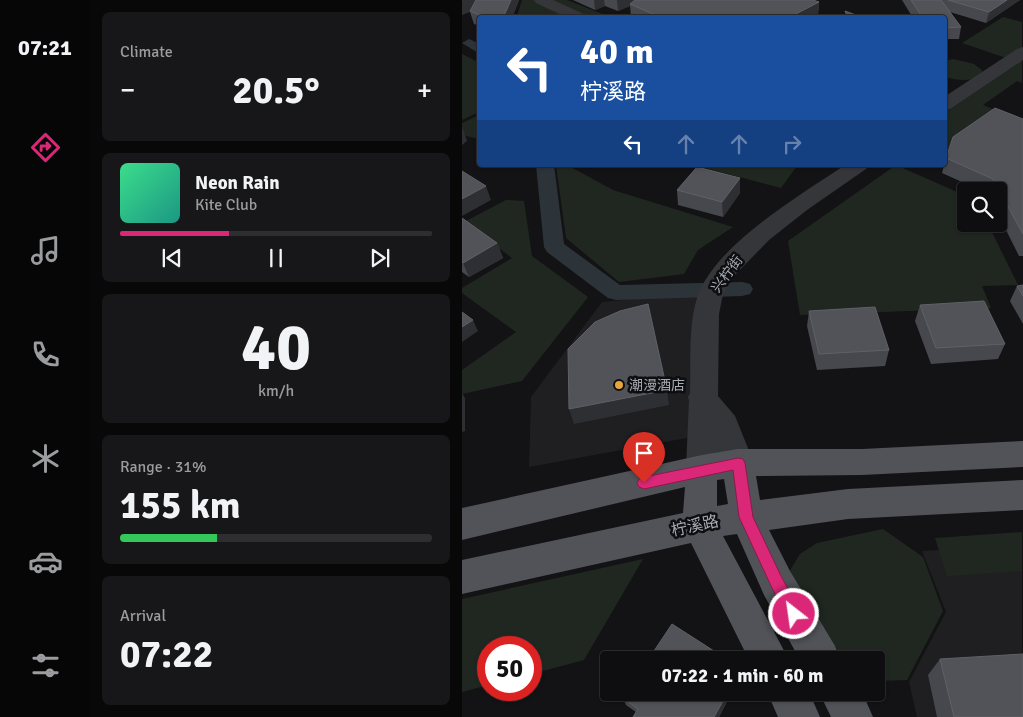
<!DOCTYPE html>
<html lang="en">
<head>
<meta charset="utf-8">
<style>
	:root { --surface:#0e0e10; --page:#171719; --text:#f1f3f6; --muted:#9b9c9f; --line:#2e2e30; --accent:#db2777 }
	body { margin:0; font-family:Signika,"Noto Sans SC",sans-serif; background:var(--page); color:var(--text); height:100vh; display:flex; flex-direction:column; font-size:19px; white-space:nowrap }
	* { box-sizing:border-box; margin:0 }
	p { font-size:16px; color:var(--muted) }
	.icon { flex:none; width:28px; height:28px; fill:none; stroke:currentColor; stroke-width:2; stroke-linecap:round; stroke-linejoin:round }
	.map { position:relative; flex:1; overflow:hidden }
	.side { display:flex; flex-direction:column; gap:12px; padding:12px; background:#080809; width:372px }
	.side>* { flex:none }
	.top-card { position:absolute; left:15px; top:15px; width:470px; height:152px; border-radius:5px; box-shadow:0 1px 4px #0004,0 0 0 1px var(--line); background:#1a4fa0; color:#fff; overflow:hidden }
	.controls { position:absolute; left:495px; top:182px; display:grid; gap:10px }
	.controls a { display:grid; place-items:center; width:50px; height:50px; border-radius:5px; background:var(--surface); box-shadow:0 1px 4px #0004,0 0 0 1px var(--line); font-size:25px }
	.speed { position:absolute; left:15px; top:636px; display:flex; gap:10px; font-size:25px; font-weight:700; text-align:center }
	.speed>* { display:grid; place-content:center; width:65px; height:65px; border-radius:50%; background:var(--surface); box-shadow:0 1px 4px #0004,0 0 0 1px var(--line); line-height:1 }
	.speed .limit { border:8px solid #d22; background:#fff; color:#111 }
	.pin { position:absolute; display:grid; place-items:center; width:42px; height:42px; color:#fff; margin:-51px -21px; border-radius:50% 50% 50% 0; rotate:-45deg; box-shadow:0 0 5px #0007 }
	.pin .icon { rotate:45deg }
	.me { position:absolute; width:55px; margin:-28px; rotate:330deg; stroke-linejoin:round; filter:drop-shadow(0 0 4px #0008) }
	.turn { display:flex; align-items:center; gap:18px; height:105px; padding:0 20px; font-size:22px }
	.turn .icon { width:65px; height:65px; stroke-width:2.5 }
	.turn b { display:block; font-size:35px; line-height:42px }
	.lanes { display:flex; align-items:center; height:48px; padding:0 20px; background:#0003; justify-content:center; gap:25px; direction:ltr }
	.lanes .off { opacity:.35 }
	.big { font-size:38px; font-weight:700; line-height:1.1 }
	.side .widget { flex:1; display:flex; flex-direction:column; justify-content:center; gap:8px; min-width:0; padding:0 18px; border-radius:8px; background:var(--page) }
	.side .dial { align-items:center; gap:0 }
	.dial b { font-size:65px; line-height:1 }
	.song { display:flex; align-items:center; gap:15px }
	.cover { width:60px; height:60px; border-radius:8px; background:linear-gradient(135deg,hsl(150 70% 55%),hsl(170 70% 35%)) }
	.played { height:5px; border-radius:2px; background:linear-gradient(90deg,var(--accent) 35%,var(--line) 35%) }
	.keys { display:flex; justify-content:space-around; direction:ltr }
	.heat { display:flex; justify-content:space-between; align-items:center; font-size:28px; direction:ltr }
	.charge { height:8px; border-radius:4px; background:linear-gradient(90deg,#34c759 31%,var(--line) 0) }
	.trip { position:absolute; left:138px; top:651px; width:285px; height:50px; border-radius:5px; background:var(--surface); box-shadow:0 1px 4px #0004,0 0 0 1px var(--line); font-weight:700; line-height:50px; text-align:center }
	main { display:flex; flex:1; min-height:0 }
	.tabs { display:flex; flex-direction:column; width:90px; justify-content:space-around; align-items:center; background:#060606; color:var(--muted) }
	.tabs .icon { width:35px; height:35px }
	.tabs .selected { color:var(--accent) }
	.tabs b { font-size:22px; color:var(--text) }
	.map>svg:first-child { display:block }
	.built { fill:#1f1f22 }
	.green { fill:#202720 }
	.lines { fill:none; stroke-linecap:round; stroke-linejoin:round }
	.canal { fill:#2c343a; fill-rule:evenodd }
	.minor { fill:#35363a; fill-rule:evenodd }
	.major { fill:#515358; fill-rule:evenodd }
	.wall { fill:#47484d }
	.shaded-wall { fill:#2e2f32 }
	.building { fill:#515358; stroke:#5f6166 }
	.route { fill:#db2777; stroke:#8e194d }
	.poi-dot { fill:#e7a639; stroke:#0e0e10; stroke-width:2 }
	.labels { text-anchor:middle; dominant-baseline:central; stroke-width:5; stroke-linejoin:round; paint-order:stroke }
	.street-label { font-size:14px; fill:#a6abb4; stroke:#0e0e10 }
	.poi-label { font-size:14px; fill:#a6abb4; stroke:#0e0e10; text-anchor:start }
	.near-street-label { font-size:16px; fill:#a6abb4; stroke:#0e0e10 }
</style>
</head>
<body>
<main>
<nav class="tabs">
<b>07:21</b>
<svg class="icon selected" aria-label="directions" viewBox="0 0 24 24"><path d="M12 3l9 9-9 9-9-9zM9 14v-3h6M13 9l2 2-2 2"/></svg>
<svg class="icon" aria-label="music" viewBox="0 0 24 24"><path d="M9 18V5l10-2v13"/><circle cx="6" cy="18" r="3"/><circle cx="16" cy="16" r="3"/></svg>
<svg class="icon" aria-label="phone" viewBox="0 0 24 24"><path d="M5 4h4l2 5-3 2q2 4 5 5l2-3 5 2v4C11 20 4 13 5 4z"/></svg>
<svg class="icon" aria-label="climate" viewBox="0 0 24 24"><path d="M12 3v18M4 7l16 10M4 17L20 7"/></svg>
<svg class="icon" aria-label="car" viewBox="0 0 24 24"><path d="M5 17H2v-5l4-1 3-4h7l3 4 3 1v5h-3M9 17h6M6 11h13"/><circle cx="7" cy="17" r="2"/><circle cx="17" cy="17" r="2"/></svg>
<svg class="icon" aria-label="filters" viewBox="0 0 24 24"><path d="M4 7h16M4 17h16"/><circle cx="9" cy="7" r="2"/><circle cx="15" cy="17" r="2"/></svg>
</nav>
<section class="side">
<div class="widget"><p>Climate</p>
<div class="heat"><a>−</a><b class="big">20.5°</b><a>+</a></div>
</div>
<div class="widget">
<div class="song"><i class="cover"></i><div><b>Neon Rain</b><p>Kite Club</p></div></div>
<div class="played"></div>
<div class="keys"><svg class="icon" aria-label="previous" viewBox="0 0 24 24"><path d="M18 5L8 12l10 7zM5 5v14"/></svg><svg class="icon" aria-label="pause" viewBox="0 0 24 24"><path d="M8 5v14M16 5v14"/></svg><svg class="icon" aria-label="next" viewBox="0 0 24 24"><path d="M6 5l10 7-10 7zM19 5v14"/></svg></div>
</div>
<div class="widget dial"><b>40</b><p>km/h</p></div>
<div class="widget"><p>Range · 31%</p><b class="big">155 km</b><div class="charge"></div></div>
<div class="widget"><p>Arrival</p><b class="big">07:22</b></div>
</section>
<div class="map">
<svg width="561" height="717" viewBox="0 0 561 717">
	<rect width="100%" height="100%" fill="#131315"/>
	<path class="built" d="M 231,293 L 241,301 L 230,437 L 67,467 L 69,397 L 140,302 Z
		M 560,545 L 560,717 L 455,717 L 447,682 L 484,612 L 460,551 Z"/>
	<path class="green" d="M 60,0 L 105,0 L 148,17 L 59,18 L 55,16 Z
		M 541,17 L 560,22 L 560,49 L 547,59 L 500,43 Z
		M 0,54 L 18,63 L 17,112 L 0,120 Z
		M 560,58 L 560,83 L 555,81 L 521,105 L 540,113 L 488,149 L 483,147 L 482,113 Z
		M 491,59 L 512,64 L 520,70 L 520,74 C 509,82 497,81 484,77 L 482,61 Z
		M 17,115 L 17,139 L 0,135 L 0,123 Z
		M 94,165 L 105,165 L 151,190 L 271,227 L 236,250 L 222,274 L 157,282 L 104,238 Z
		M 232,165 L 331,165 L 335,166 L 319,188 Z
		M 434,165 L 504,196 L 504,224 L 526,224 L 556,285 L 520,286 L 529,308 L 338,315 L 326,241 Z
		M 44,200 L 62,201 L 70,256 L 126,297 L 60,381 L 0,394 L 0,370 L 54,332 L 0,293 L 0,288 L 50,258 L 2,222 Z
		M 421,529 L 461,557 L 481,611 L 445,680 L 414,681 L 414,660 L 376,660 L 327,572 L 338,554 L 355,543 Z
		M 560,532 L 560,571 L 485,576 L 473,538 Z
		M 181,559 L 122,660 L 69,674 L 69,648 L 26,648 L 26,685 L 0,692 L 0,599 Z"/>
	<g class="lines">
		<path class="canal" d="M 7,39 L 18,44 L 18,54 L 0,43 Z
			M 74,165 L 92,165 L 102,244 L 158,285 L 280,282 L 288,284 L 291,289 L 288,294 L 280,296 L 154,300 L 146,298 L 85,252 L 82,247 Z"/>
		<path class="minor" d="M 72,0 L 91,0 L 124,15 L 126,18 L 106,18 L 74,3 Z
			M 561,47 L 561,60 L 488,109 L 482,110 L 482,97 L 555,49 Z
			M 383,165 L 407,165 L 404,169 L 345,210 L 307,240 L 274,274 L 261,294 L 257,314 L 256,396 L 273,416 L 292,463 L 287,473 L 276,477 L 265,473 L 256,451 L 256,469 L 251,479 L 240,483 L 229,479 L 224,469 L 227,400 L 226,397 L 228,393 C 229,363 226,327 235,298 C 252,245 339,195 383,165 Z"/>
		<path class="major" d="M 561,441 L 561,467 L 400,475 L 294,476 L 298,500 L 386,489 L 561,480 L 561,510 L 386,519 L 307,530 L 328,571 L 373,646 L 378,660 L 338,660 L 302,595 L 275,534 L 261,536 L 327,660 L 287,660 L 229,543 L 0,594 L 0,560 L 221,513 L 223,487 L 0,540 L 0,508 L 240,455 L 276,449 L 400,449 ZM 262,479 L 266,504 L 255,506 L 255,480 Z
			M 305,692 L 347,692 L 358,717 L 316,717 Z
			M 357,692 L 400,692 L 411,717 L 369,717 Z"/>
	</g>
	<path class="wall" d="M 0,0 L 57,0 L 50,18 L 18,18 L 18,26 L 12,24 L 8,12 Z
		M 111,0 L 351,0 L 357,2 L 356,15 L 350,18 L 170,18 L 169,17 L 168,6 L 156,11 L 143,6 L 133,10 Z
		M 440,0 L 558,0 L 524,23 L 488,12 L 499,27 L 497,39 L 482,39 L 482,18 L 451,18 Z
		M 561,119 L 561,256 L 557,256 L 536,214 L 536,191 L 520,191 L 480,173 L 484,158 Z
		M 278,178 L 278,193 L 261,217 L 216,205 L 215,190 Z
		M 0,218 L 35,243 L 41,258 L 7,277 L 0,272 Z
		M 561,285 L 561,324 L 548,301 L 555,286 Z
		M 458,305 L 543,344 L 536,359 L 469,364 L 453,321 Z
		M 347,311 L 427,350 L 423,366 L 355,370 L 345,326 Z
		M 478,659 L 561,717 L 475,717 L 466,675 Z
		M 164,692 L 270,692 L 257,717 L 171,717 L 174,712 L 164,705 L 161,698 Z"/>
	<path class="shaded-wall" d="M 2,0 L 18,0 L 8,11 L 8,12 L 0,15 L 0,1 Z
		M 49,0 L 57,0 L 50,18 L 41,18 Z
		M 132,0 L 142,0 L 143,6 L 133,10 Z
		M 155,0 L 183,0 L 168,4 L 168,6 L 156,11 Z
		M 545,0 L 558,0 L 524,23 L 527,12 Z
		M 357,2 L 356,15 L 350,18 L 326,18 Z
		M 0,126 L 5,141 L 0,145 Z
		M 278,178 L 278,193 L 261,217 L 260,202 Z
		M 24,186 L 29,200 L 0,216 L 0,199 Z
		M 35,243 L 41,258 L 7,277 L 1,263 Z
		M 11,320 L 16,331 L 0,342 L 0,327 Z
		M 205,390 L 207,405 L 112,424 L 107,409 Z
		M 0,393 L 3,398 L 3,431 L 0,432 Z
		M 266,692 L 270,692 L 257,717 L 252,717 Z"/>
	<path class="building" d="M 14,0 L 49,0 L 41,18 L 24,18 L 8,11 Z
		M 173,0 L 351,0 L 357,2 L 326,18 L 186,18 L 184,17 L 191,14 L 168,4 Z
		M 449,0 L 479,0 L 499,27 L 482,28 L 482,18 L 461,18 Z
		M 486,0 L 545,0 L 527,12 Z
		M 383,11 L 402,18 L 386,18 Z
		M 533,108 L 561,119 L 561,234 L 531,179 L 484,158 L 491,137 Z
		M 235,167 L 278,178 L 260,202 L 215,190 Z
		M 0,171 L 24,186 L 0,199 Z
		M 0,218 L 35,243 L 1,263 L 0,262 Z
		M 561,285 L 561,296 L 555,286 Z
		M 522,301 L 543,344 L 474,348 L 458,305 Z
		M 186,304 L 205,390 L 107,409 L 106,349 L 133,322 L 158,311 Z
		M 413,307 L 427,350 L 357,354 L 347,311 Z
		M 0,312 L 11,320 L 0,327 Z
		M 210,624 L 266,660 L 186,660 Z
		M 561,654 L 561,717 L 492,717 L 478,659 Z
		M 164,692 L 266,692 L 252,717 L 171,717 L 176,709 L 161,698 Z"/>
	<path class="route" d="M 276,458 L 281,459 L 283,463 L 291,517 L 320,578 L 340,614 L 338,619 L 332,621 L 327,619 L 310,588 L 277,517 L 271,470 L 182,489 L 177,487 L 175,483 L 177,479 L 182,477 Z"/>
	<circle class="poi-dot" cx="157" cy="385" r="5"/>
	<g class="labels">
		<g class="street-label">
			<text transform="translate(265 274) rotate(-53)">兴柠街</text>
		</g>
		<g class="poi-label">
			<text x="167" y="385">潮漫酒店</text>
		</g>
		<g class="near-street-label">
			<text transform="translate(233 526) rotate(-12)">柠溪路</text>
		</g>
	</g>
</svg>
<div class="controls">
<a><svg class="icon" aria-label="search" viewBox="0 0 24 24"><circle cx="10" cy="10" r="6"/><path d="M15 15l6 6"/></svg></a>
</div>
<div class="speed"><div class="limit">50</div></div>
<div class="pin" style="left:182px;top:483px;background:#d93025"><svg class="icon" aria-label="arrive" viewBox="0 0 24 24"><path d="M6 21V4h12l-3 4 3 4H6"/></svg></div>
<svg class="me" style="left:332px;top:614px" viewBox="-20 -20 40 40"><circle r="17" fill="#db2777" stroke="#fff" stroke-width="3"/><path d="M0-11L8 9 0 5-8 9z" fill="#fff"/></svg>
<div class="trip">07:22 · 1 min · 60 m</div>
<div class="top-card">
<div class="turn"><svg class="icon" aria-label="left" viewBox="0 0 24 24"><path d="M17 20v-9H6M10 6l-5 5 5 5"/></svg><div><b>40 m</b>柠溪路</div></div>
<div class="lanes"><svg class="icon" aria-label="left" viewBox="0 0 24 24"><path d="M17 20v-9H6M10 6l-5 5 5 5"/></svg><svg class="icon off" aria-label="ahead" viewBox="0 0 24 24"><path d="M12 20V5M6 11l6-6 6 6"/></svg><svg class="icon off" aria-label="ahead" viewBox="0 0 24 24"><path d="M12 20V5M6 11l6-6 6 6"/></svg><svg class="icon off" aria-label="right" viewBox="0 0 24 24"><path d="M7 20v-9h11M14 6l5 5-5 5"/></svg></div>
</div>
</div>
</main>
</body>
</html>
